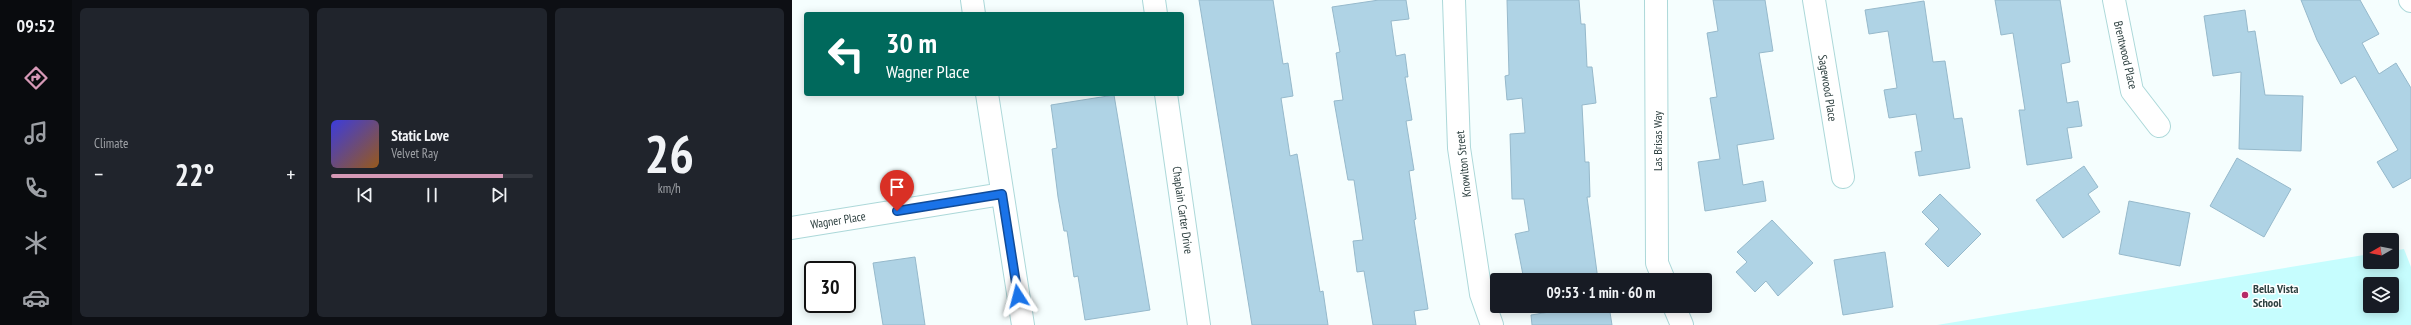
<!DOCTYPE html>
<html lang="en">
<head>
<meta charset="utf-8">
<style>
	:root { --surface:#171b24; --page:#20242c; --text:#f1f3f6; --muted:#9ea1a6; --line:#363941; --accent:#d699b6 }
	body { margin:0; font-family:"PT Sans Narrow",sans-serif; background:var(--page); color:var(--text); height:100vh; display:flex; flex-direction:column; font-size:15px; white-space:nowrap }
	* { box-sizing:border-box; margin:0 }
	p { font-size:13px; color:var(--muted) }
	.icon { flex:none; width:22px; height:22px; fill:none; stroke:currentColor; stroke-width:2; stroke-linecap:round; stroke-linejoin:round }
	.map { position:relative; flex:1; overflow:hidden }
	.details { display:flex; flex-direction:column; gap:8px; padding:8px; background:#0d0f14; width:720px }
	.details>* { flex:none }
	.top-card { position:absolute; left:12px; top:12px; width:380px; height:84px; border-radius:4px; box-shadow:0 2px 10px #0003; background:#00695c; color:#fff; overflow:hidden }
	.needle { width:26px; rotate:261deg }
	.tools { position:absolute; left:1571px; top:233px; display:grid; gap:8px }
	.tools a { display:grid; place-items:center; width:36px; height:36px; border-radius:4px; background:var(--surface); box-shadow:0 2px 10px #0003; font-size:20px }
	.speed { position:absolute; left:12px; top:261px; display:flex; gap:8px; font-size:20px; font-weight:700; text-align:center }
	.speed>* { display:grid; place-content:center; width:52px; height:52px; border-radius:50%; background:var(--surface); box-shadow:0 2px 10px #0003; line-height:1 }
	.speed .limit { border:2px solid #111; border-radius:6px; background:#fff; color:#111 }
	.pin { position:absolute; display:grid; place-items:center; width:34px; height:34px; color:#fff; margin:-41px -17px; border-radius:50% 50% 50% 0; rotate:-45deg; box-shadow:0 0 4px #0007 }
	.pin .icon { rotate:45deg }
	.me { position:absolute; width:44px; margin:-22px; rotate:351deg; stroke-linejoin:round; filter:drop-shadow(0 0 3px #0008) }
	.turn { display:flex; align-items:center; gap:14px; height:84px; padding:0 16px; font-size:18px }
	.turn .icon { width:52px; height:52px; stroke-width:2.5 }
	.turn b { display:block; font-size:28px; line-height:34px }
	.big { font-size:30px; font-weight:700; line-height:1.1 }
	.details .card { flex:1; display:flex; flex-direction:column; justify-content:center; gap:6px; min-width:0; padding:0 14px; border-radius:6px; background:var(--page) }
	.details .dial { align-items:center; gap:0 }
	.dial b { font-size:52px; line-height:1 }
	.song { display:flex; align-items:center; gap:12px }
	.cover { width:48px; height:48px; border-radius:6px; background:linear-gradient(135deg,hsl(240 70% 55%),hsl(30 70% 35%)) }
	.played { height:4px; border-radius:2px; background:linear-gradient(90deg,var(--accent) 85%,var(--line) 85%) }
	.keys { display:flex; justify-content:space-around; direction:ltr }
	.heat { display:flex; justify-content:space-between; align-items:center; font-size:22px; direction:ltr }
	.details .tiles { flex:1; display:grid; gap:8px; grid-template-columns:repeat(3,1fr) }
	.trip { position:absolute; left:698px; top:273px; width:222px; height:40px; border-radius:4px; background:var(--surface); box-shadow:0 2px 10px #0003; font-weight:700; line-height:40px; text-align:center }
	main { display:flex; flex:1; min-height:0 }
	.tab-bar { display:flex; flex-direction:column; width:72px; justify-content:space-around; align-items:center; background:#090b0e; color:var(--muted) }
	.tab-bar .icon { width:28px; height:28px }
	.tab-bar .current { color:var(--accent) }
	.tab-bar b { font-size:18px; color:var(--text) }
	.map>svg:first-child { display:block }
	.built { fill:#c6fdfe; fill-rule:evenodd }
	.building { fill:#afd3e5; stroke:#96b9cb }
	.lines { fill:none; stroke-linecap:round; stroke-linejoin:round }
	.minor-casing { stroke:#acd8d9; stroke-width:24 }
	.minor { stroke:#fff; stroke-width:22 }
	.route-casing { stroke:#114b97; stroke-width:10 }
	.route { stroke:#1a73e8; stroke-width:7 }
	.poi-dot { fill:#b62c67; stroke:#fff; stroke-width:1.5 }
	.labels { text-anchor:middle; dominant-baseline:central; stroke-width:3; stroke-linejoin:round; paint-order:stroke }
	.street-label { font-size:12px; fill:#2e4040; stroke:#fff }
	.poi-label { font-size:12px; font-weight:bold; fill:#2e4040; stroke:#fff; text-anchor:start }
</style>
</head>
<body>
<main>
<nav class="tab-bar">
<b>09:52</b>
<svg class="icon current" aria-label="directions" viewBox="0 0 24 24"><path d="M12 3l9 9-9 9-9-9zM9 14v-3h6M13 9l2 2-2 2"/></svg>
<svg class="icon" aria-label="music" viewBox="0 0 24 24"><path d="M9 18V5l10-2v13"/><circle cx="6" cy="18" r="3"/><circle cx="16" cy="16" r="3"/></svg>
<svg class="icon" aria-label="phone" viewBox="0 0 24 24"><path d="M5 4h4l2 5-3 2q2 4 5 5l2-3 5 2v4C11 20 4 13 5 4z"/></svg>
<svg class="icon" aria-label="climate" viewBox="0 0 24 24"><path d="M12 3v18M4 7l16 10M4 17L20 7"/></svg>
<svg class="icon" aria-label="car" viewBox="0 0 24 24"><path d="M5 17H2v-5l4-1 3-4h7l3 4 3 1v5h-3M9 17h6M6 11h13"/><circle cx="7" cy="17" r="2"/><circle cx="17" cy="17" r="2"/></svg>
</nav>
<section class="details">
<div class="tiles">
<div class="card"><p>Climate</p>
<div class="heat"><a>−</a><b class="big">22°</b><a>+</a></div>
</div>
<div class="card">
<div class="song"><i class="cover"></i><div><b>Static Love</b><p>Velvet Ray</p></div></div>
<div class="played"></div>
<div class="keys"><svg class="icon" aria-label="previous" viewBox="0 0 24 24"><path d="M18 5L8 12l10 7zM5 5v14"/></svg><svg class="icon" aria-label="pause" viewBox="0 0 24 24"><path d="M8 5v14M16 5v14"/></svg><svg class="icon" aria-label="next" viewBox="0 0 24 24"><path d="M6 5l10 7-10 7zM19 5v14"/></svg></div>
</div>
<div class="card dial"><b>26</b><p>km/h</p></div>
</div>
</section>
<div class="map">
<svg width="1619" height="325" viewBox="0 0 1619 325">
	<rect width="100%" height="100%" fill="#f5fefe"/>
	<path class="built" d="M 1612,249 L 1619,267 L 1619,325 L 1145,325 L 1578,254 L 1578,262 L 1600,262 L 1600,251 ZM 1578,284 L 1600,284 L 1600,306 L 1578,306 Z"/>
	<path class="building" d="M 407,0 L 481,0 L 491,64 L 496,63 L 501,96 L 489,98 L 498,156 L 505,154 L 528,292 L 531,291 L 536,325 L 460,325 Z
		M 587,0 L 614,0 L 617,19 L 599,21 L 604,56 L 613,54 L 616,77 L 613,77 L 620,120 L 614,121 L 622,170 L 617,171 L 624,219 L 622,220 L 636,309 L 622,311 L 624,325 L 581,325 L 572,271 L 565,272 L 561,241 L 571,240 L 562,180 L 556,180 L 542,101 L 551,100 L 544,53 L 548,52 L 540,7 Z
		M 715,0 L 787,0 L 789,24 L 793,24 L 795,67 L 800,67 L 804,103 L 790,105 L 793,162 L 797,162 L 798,197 L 795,197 L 806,280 L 732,280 L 723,234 L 737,231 L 732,199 L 720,199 L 718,134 L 733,133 L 730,98 L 715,100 L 713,76 L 717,75 Z
		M 921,0 L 973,0 L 981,51 L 967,53 L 982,139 L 945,145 L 951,185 L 971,181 L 974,201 L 913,211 L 906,162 L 928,159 L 918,98 L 925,97 L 915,33 L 926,31 Z
		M 1203,0 L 1268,0 L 1278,62 L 1269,64 L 1275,103 L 1286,101 L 1290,126 L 1275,128 L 1280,158 L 1235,165 L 1227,110 L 1233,110 L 1221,33 L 1209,35 Z
		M 1509,0 L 1568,0 L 1587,34 L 1570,43 L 1587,74 L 1604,63 L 1619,88 L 1619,178 L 1601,188 L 1585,162 L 1606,150 L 1563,76 L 1549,84 L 1525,40 Z
		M 1132,1 L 1141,62 L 1153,61 L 1162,119 L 1170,118 L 1178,168 L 1127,176 L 1123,152 L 1130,151 L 1124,114 L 1097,118 L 1092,90 L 1105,88 L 1096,31 L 1077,34 L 1073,10 Z
		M 1453,10 L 1456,32 L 1463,31 L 1473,95 L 1511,96 L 1509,151 L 1447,149 L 1449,72 L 1421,76 L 1412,16 Z
		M 322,95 L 358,310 L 293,320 L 286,276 L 282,277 L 275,231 L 272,231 L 266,197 L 260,149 L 265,148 L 259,105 Z
		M 1445,158 L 1499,189 L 1472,237 L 1418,206 Z
		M 1292,166 L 1306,187 L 1296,194 L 1308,212 L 1271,238 L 1244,200 Z
		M 1148,194 L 1189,234 L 1156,267 L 1133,244 L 1147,229 L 1130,212 Z
		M 1337,201 L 1398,213 L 1388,266 L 1327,254 Z
		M 980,220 L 1021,263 L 986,296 L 974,281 L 963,292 L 944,272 L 955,262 L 945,252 Z
		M 1093,252 L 1101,307 L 1051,315 L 1042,260 Z
		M 123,257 L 133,325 L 91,325 L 81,263 Z
		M 794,306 L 817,306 L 820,325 L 740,325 L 739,315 Z"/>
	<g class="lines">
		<g class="minor-casing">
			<path id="minor" d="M 180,0 L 182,14
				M 362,0 L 364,14
				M 662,0 L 667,148 L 689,294 L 700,325
				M 864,0 L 865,263 L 872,280
				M 1022,0 L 1051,177
				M 1322,0 L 1340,91 L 1367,126
				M 1618,0 L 1619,1
				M 195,94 L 231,325
				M 374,94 L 407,325
				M 0,228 L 210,194
				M 882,306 L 890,325"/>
		</g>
		<use href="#minor" class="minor"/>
	</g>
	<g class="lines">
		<g class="route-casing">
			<path id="route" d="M 105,211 L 210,194 L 226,296"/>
		</g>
		<use href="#route" class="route"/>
	</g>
	<circle class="poi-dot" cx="1453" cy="295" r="4"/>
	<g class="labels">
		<g class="street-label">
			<text transform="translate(1334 55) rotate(77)">Brentwood Place</text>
			<text transform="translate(1036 88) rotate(81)">Sagewood Place</text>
			<text transform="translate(865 141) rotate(-90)">Las Brisas Way</text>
			<text transform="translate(671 164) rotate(-96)">Knowlton Street</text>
			<text transform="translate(391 210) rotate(82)">Chaplain Carter Drive</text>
			<text transform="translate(46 220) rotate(-9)">Wagner Place</text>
		</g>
		<g class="poi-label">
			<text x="1461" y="288">Bella Vista<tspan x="1461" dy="14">School</tspan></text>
		</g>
	</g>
</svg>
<div class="tools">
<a><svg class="needle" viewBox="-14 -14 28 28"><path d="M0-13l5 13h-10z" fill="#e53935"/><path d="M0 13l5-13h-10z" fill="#9ea1a6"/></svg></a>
<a><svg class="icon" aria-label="layers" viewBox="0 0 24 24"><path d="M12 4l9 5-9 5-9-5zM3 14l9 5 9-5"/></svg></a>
</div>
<div class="speed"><div class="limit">30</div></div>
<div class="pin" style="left:105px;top:211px;background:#d93025"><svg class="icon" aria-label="arrive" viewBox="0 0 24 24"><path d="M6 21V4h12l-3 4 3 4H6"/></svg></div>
<svg class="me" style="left:226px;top:296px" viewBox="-20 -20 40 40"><path d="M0-17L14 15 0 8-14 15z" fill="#1a73e8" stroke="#fff" stroke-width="4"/></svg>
<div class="trip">09:53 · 1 min · 60 m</div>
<div class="top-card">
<div class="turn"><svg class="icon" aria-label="left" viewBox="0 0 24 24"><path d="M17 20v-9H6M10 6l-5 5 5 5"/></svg><div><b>30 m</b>Wagner Place</div></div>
</div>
</div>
</main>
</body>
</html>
